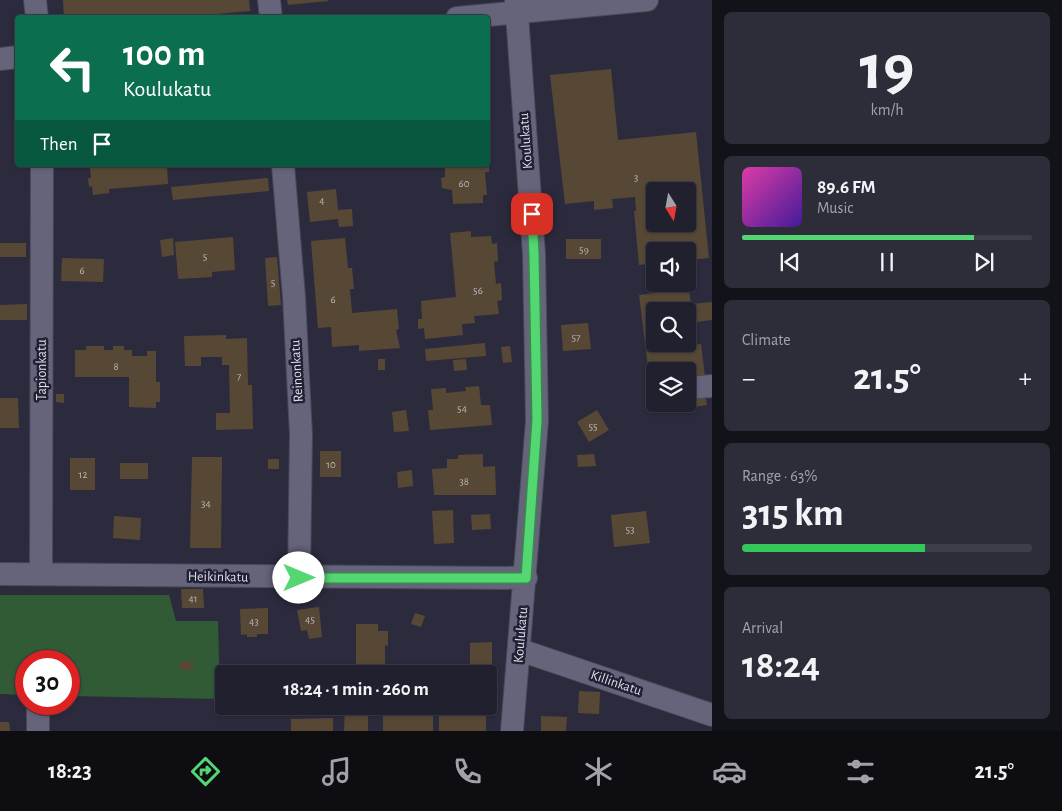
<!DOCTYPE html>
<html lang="en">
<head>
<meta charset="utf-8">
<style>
	:root { --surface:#21202e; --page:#2d2d3a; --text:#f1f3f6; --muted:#a2a3aa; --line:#3e3e4a; --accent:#54d672 }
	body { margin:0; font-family:"Alegreya Sans",sans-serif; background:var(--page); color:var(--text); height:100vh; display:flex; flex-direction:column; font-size:19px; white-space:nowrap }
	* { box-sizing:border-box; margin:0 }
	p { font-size:16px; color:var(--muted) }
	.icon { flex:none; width:28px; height:28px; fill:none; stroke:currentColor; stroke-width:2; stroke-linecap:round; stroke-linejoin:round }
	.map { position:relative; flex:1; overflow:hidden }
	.details { display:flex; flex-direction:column; gap:12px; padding:12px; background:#121219; width:350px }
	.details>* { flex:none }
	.top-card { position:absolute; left:15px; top:15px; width:475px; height:152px; border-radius:5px; box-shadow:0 1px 4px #0004,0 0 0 1px var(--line); background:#0b6e4f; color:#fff; overflow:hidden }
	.needle { width:32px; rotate:169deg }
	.controls { position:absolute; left:646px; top:182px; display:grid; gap:10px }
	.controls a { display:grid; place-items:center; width:50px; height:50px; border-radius:5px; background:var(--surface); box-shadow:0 1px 4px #0004,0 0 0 1px var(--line); font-size:25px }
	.speed { position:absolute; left:15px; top:650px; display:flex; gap:10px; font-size:25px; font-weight:700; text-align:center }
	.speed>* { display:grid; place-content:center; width:65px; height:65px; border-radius:50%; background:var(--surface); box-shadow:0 1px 4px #0004,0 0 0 1px var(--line); line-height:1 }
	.speed .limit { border:8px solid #d22; background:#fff; color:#111 }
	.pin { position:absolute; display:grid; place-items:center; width:42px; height:42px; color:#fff; margin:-21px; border-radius:10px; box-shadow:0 2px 8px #0006 }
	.me { position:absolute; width:55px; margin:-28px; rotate:90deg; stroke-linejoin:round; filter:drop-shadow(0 0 4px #0008) }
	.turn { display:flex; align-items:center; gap:18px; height:105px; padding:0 25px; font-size:22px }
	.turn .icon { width:65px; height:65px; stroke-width:2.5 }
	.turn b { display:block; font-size:35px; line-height:42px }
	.then { display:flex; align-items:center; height:48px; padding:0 25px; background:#0003; gap:10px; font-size:19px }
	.big { font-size:38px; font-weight:600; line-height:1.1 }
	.details .widget { flex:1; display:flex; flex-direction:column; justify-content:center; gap:8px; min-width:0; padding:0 18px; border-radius:8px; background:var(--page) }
	.details .dial { align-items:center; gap:0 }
	.dial b { font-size:65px; line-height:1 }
	.song { display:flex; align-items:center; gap:15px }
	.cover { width:60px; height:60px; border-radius:8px; background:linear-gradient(135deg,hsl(320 70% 55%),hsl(260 70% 35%)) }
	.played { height:5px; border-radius:2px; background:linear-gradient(90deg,var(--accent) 80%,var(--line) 80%) }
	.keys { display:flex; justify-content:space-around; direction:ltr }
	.heat { display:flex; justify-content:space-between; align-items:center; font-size:28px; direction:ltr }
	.charge { height:8px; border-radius:4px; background:linear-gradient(90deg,#34c759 63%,var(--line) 0) }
	.trip { position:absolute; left:215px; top:665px; width:282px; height:50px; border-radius:5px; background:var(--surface); box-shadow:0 1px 4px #0004,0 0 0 1px var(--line); font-weight:600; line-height:50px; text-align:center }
	.tabs { display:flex; height:80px; justify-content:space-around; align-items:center; background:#0d0d12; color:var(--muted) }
	.tabs .icon { width:35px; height:35px }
	.tabs .active { color:var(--accent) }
	.tabs b { font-size:22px; color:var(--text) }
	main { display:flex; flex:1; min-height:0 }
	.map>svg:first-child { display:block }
	.green { fill:#305b35 }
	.building { fill:#574836; fill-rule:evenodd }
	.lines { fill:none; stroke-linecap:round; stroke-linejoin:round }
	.minor-casing { stroke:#494858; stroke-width:24 }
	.minor { stroke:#65647b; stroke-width:22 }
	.route-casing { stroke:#378b4a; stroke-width:12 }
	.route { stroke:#54d672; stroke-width:9 }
	.labels { text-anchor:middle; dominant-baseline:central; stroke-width:5; stroke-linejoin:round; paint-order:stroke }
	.number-label { font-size:11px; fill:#bcb8be }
	.street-label { font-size:14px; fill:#dedeeb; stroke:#222134 }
</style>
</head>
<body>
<main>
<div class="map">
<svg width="712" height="731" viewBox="0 0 712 731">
	<rect width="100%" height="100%" fill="#2c2b3e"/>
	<path class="green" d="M 0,595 L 169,595 L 176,621 L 218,621 L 220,699 L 69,696 L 69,661 L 26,661 L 26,695 L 0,694 Z"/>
	<path class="building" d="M 63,0 L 249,0 L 250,11 L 176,18 L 64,18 Z
		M 287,0 L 328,0 L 328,1 L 288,5 Z
		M 611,69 L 618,140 L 696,132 L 709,258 L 688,260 L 688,251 L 655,251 L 655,263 L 639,265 L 634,211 L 636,211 L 635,197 L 612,199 L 613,208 L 594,210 L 594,201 L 565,204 L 550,75 ZM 655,191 L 688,191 L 688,224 L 655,224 Z
		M 99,165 L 167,165 L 168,184 L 109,189 L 109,193 L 93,195 L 92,186 L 89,187 L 88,178 L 91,178 L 90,168 L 100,167 Z
		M 445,165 L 489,165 L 489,172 L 485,172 L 487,195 L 483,195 L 483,203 L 453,204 L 452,190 L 442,188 L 441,178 L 445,177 Z
		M 268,178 L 269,191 L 173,200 L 171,187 Z
		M 336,189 L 338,210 L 352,209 L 353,226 L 339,227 L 338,219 L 310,222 L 307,192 Z
		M 471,231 L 471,237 L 491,236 L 492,244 L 497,243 L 498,261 L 494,262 L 496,284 L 501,283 L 502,300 L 497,301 L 499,314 L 474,316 L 475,323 L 462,324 L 463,335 L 425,339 L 424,328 L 418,329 L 418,319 L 422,319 L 421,301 L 456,297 L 450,233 Z
		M 233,237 L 235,270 L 212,272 L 212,277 L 178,279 L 175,242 Z
		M 173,238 L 174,255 L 162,257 L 160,240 Z
		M 345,238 L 348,268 L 352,268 L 354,289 L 350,289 L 352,313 L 397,309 L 399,329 L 396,330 L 400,348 L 359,351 L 359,345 L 332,347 L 331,327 L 318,328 L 311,241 Z
		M 566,239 L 601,239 L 601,259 L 566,259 Z
		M 0,243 L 26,243 L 26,257 L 0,257 Z
		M 277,257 L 281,305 L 268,306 L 265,258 Z
		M 62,258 L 104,259 L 103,282 L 61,281 Z
		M 689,289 L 691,304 L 712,302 L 712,320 L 688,323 L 688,311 L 655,311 L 655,344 L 688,344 L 689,332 L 690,346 L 701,344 L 705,377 L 688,379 L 688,371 L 655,371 L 655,400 L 652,400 L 639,295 Z
		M 27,304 L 27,320 L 0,320 L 0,305 Z
		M 588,323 L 591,349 L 563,351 L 561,325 Z
		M 226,335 L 226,339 L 247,338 L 248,385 L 252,385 L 253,429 L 216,430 L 216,413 L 230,413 L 229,365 L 222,365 L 222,357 L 201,357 L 201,366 L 185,366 L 184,336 Z
		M 485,343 L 486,356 L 426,361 L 425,349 Z
		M 86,346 L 104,346 L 104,350 L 113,350 L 113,346 L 124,346 L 124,350 L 132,350 L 132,356 L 147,356 L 147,351 L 156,351 L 156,382 L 160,382 L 160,402 L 156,402 L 156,408 L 129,407 L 129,377 L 75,377 L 75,350 L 86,350 Z
		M 510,346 L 512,362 L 503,363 L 501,347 Z
		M 378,359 L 385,359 L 385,370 L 378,370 Z
		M 466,359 L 467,370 L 454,371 L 453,360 Z
		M 479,386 L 481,405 L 490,405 L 492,425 L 430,430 L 428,410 L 433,410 L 431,389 L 446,388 L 446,393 L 466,391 L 465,387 Z
		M 56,394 L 64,394 L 64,403 L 56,402 Z
		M 705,394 L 707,405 L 682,409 L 682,404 L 688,404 L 688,396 Z
		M 0,398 L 18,398 L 19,428 L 0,428 Z
		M 406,410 L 409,431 L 394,432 L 392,412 Z
		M 597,410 L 609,430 L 589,442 L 577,422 Z
		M 320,451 L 341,451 L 341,477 L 320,477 Z
		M 483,454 L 483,467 L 495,466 L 496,495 L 434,495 L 432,469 L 447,468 L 447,459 L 458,459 L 458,455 Z
		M 594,454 L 596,466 L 578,467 L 577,455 Z
		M 192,457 L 222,457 L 221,548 L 190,548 Z
		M 70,458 L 95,458 L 95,490 L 70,490 Z
		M 268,459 L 279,459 L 279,469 L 268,469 Z
		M 120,463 L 148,463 L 148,479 L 120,479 Z
		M 412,470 L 413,486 L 398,488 L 397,472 Z
		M 453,510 L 454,543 L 434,544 L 432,511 Z
		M 646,511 L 650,543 L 614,547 L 611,515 Z
		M 490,514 L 491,529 L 472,530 L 471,515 Z
		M 114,516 L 141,518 L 140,540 L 113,538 Z
		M 181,589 L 203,589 L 204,608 L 182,608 Z
		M 319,607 L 322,637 L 309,639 L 307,630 L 301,631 L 297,610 Z
		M 268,608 L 268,634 L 257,634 L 257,637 L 247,637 L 247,634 L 241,635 L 240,609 Z
		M 415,613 L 425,616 L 421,627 L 411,624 Z
		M 356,624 L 378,624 L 378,631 L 388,631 L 388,646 L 385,645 L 385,674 L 356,674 Z
		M 492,642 L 492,687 L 489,687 L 489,674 L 470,674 L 470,643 Z
		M 180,661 L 193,661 L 193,670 L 180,670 Z
		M 280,668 L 280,674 L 266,674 L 266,669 Z
		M 579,691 L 600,692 L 599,714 L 578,713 Z
		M 287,706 L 299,706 L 299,713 L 287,713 Z
		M 345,706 L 368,706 L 368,731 L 344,731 Z
		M 383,716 L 433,716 L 433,731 L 383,731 Z
		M 439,716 L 486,716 L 486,731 L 439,731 Z
		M 541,716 L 567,717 L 566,731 L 541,731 Z
		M 333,718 L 333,731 L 291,731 L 291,719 Z
		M 0,722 L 9,722 L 10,731 L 0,731 Z"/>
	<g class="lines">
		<g class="minor-casing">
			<path id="minor" d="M 35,0 L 37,18
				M 269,0 L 271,18
				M 457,18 L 647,0
				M 0,59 L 18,57
				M 283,165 L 294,297 L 301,435 L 299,578
				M 688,388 L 712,386
				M 0,574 L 526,578
				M 41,574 L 42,165
				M 520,650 L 712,715
				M 38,704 L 38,731
				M 512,731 L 537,421 L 534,254 L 516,0"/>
		</g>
		<use href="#minor" class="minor"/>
	</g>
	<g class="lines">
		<g class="route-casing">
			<path id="route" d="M 299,578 L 526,578 L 537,420 L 534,254 L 532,214"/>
		</g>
		<use href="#route" class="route"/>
	</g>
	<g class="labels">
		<g class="number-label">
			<text x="636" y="177">3</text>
			<text x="464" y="183">60</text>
			<text x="322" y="200">4</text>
			<text x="584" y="249">59</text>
			<text x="205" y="256">5</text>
			<text x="82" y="270">6</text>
			<text x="273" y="282">5</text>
			<text x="478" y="290">56</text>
			<text x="333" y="299">6</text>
			<text x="576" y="337">57</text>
			<text x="116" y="366">8</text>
			<text x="239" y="376">7</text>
			<text x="462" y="408">54</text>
			<text x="593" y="426">55</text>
			<text x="331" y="464">10</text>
			<text x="83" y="474">12</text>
			<text x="464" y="481">38</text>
			<text x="206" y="503">34</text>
			<text x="630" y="529">53</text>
			<text x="193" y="598">41</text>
			<text x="310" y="619">45</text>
			<text x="254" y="621">43</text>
		</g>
		<g class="street-label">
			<text transform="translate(526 141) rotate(-94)">Koulukatu</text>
			<text transform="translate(42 370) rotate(-90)">Tapionkatu</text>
			<text transform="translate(297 371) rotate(-93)">Reinonkatu</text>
			<text transform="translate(218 577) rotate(1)">Heikinkatu</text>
			<text transform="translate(521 635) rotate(-85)">Koulukatu</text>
			<text transform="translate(616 683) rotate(19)">Killinkatu</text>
		</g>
	</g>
</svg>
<div class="controls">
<a><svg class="needle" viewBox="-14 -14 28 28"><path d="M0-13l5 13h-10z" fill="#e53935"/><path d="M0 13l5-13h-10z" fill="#a2a3aa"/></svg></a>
<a><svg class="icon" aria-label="sound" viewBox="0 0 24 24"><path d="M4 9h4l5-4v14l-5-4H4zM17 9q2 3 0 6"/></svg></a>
<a><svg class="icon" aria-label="search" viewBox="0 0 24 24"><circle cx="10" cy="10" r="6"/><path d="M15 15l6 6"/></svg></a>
<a><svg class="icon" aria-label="layers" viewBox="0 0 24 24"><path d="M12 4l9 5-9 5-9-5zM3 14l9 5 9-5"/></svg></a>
</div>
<div class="speed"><div class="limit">30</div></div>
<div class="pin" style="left:532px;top:214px;background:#d93025"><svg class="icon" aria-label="arrive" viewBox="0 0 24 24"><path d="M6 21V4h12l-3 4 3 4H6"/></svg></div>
<svg class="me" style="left:299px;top:578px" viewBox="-20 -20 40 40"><circle r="19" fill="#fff"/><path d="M0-13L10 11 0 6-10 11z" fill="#54d672"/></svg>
<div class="trip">18:24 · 1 min · 260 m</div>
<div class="top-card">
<div class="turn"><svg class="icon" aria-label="left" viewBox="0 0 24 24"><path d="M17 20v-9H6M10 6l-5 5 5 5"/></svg><div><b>100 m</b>Koulukatu</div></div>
<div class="then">Then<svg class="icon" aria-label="arrive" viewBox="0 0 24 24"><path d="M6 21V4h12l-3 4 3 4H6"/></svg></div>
</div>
</div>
<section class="details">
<div class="widget dial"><b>19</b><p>km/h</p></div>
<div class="widget">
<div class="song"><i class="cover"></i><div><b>89.6 FM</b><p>Music</p></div></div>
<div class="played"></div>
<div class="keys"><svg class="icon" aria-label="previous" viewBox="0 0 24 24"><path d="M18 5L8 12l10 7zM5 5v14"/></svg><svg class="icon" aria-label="pause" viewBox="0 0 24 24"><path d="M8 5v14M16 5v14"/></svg><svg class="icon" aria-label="next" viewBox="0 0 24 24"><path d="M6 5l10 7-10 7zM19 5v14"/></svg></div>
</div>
<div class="widget"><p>Climate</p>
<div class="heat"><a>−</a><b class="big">21.5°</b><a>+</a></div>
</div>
<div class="widget"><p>Range · 63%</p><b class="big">315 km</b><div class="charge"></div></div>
<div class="widget"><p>Arrival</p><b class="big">18:24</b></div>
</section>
</main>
<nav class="tabs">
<b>18:23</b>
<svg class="icon active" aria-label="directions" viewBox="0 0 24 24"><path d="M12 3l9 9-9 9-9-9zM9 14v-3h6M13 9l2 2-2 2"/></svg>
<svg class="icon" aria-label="music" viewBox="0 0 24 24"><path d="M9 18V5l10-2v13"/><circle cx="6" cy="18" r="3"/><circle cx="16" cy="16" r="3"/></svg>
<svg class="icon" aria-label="phone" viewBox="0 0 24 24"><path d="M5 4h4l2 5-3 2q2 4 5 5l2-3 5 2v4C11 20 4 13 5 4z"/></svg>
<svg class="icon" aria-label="climate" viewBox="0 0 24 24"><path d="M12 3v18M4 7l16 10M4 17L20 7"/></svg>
<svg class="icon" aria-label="car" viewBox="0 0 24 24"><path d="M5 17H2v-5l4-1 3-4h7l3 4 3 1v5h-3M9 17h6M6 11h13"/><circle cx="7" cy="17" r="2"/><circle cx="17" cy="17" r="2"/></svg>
<svg class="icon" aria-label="filters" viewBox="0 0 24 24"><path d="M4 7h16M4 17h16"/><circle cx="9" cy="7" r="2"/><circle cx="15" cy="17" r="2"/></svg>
<b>21.5°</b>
</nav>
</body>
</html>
